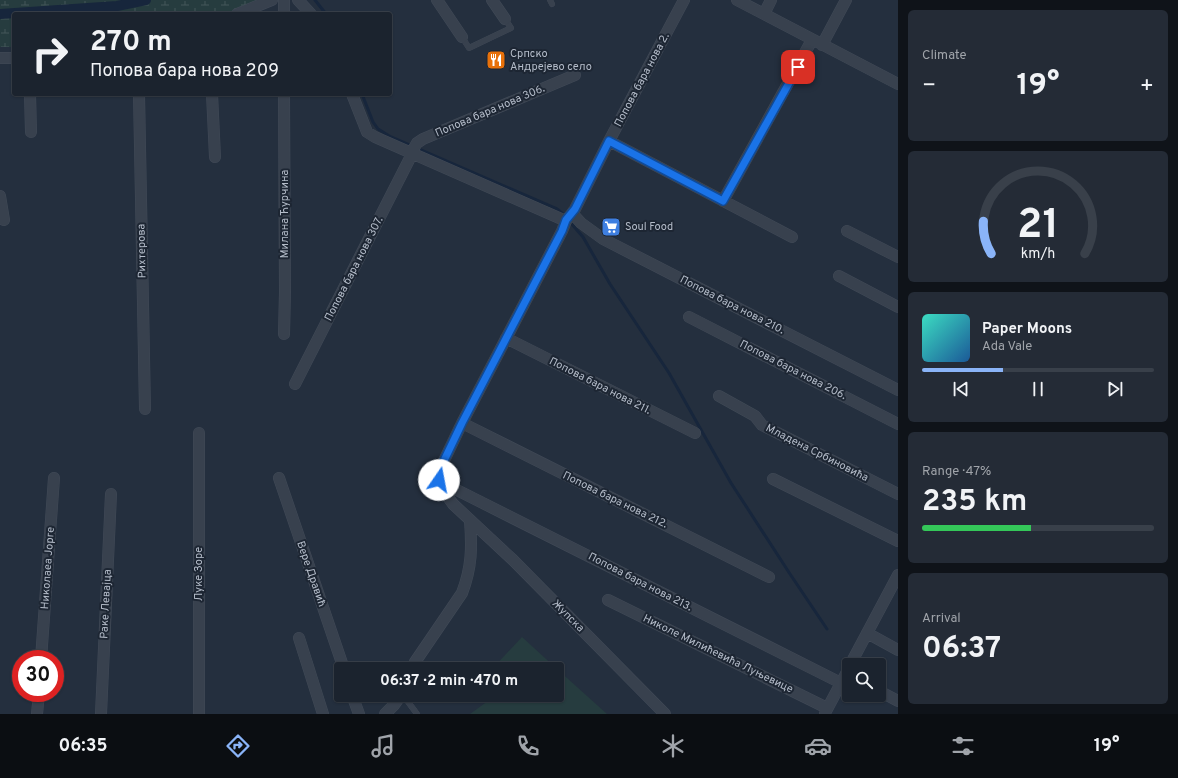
<!DOCTYPE html>
<html lang="en">
<head>
<meta charset="utf-8">
<style>
	:root { --surface:#1b232e; --page:#242b36; --text:#f1f3f6; --muted:#a0a4aa; --line:#39404a; --accent:#8ab4f8 }
	body { margin:0; font-family:Overpass,sans-serif; background:var(--page); color:var(--text); height:100vh; display:flex; flex-direction:column; font-size:15px; white-space:nowrap }
	* { box-sizing:border-box; margin:0 }
	p { font-size:13px; color:var(--muted) }
	.icon { flex:none; width:22px; height:22px; fill:none; stroke:currentColor; stroke-width:2; stroke-linecap:round; stroke-linejoin:round }
	.map { position:relative; flex:1; overflow:hidden }
	.panel { display:flex; flex-direction:column; gap:10px; padding:10px; background:#0f1319; width:280px }
	.panel>* { flex:none }
	.banner { position:absolute; left:12px; top:12px; width:380px; height:84px; border-radius:4px; box-shadow:0 1px 3px #0004,0 0 0 1px var(--line); background:#1b232e; color:var(--text); overflow:hidden }
	.buttons { position:absolute; left:842px; top:658px; display:grid; gap:8px }
	.buttons a { display:grid; place-items:center; width:44px; height:44px; border-radius:4px; background:var(--surface); box-shadow:0 1px 3px #0004,0 0 0 1px var(--line); font-size:20px }
	.speed { position:absolute; left:12px; top:650px; display:flex; gap:8px; font-size:20px; font-weight:700; text-align:center }
	.speed>* { display:grid; place-content:center; width:52px; height:52px; border-radius:50%; background:var(--surface); box-shadow:0 1px 3px #0004,0 0 0 1px var(--line); line-height:1 }
	.speed .limit { border:6px solid #d22; background:#fff; color:#111 }
	.pin { position:absolute; display:grid; place-items:center; width:34px; height:34px; color:#fff; margin:-17px; border-radius:8px; box-shadow:0 2px 6px #0006 }
	.me { position:absolute; width:44px; margin:-22px; rotate:12deg; stroke-linejoin:round; filter:drop-shadow(0 0 3px #0008) }
	.turn { display:flex; align-items:center; gap:14px; height:84px; padding:0 12px; font-size:18px }
	.turn .icon { width:52px; height:52px; stroke-width:2.5 }
	.turn b { display:block; font-size:28px; line-height:34px }
	.big { font-size:30px; font-weight:700; line-height:1.1 }
	.panel .card { flex:1; display:flex; flex-direction:column; justify-content:center; gap:6px; min-width:0; padding:0 14px; border-radius:6px; background:var(--page) }
	.panel .dial { align-items:center; gap:0 }
	.dial svg { height:104px; overflow:visible; fill:none; stroke:var(--line); stroke-width:7; stroke-linecap:round; text-anchor:middle }
	.dial text { fill:var(--text); stroke:none }
	.song { display:flex; align-items:center; gap:12px }
	.cover { width:48px; height:48px; border-radius:6px; background:linear-gradient(135deg,hsl(170 70% 55%),hsl(210 70% 35%)) }
	.played { height:4px; border-radius:2px; background:linear-gradient(90deg,var(--accent) 35%,var(--line) 35%) }
	.keys { display:flex; justify-content:space-around; direction:ltr }
	.heat { display:flex; justify-content:space-between; align-items:center; font-size:22px; direction:ltr }
	.charge { height:6px; border-radius:3px; background:linear-gradient(90deg,#34c759 47%,var(--line) 0) }
	.trip { position:absolute; left:334px; top:662px; width:230px; height:40px; border-radius:4px; background:var(--surface); box-shadow:0 1px 3px #0004,0 0 0 1px var(--line); font-weight:700; line-height:40px; text-align:center }
	.menu { display:flex; height:64px; justify-content:space-around; align-items:center; background:#0b0e12; color:var(--muted) }
	.menu .icon { width:28px; height:28px }
	.menu .selected { color:var(--accent) }
	.menu b { font-size:18px; color:var(--text) }
	main { display:flex; flex:1; min-height:0 }
	.map>svg:first-child { display:block }
	.grass { fill:#263c3f }
	.wetland { fill:url(#wetland-marsh) }
	.lines { fill:none; stroke-linecap:round; stroke-linejoin:round }
	.stream { stroke:#17263c; stroke-width:3 }
	.canal { stroke:#17263c; stroke-width:10 }
	.lane-casing { stroke:#414a57; stroke-width:6 }
	.street-casing { stroke:#414a57; stroke-width:12 }
	.lane { stroke:#38414e; stroke-width:5.5 }
	.street { stroke:#38414e; stroke-width:11 }
	.route-casing { stroke:#114b97; stroke-width:10 }
	.route { stroke:#1a73e8; stroke-width:7 }
	.labels { text-anchor:middle; dominant-baseline:central; stroke-width:4; stroke-linejoin:round; paint-order:stroke }
	.poi-label { font-size:11px; fill:#b4bcc9; stroke:#1d2633; text-anchor:start }
	.street-label { font-size:11px; fill:#b4bcc9; stroke:#1d2633 }
</style>
</head>
<body>
<main>
<div class="map">
<svg width="898" height="714" viewBox="0 0 898 714">
	<defs>
		<pattern id="wetland-marsh" width="20" height="14" patternUnits="userSpaceOnUse"><rect width="20" height="14" fill="#263c3f"/><path d="M1 5h8M5 5V1M11 12h8M15 12V8" fill="none" stroke="#435659"/></pattern>
	</defs>
	<rect width="100%" height="100%" fill="#242f3e"/>
	<path class="grass" d="M 522,637 L 557,669 L 492,669 Z
		M 557,669 L 607,714 L 470,714 L 488,701 L 483,695 L 557,695 Z"/>
	<path class="wetland" d="M 0,0 L 271,0 L 237,14 L 14,14 L 14,47 L 0,47 Z"/>
	<g class="lines">
		<path class="stream" d="M 315,0 L 326,14
			M 362,94 L 373,122 L 378,129 L 391,137 L 557,209 L 563,214 L 583,237 L 610,284 L 669,373 L 731,483 L 790,574 L 827,629"/>
		<path class="canal" d="M 0,14 L 117,6 L 146,0"/>
		<g class="lane-casing">
			<path id="lane" d="M 550,0 L 552,4
				M 462,37 L 469,48 L 511,28 L 505,19
				M 403,695 L 417,714"/>
		</g>
		<g class="street-casing">
			<path id="street" d="M 284,0 L 284,14
				M 298,0 L 311,14
				M 437,0 L 462,37
				M 492,0 L 505,19
				M 737,0 L 898,84
				M 237,14 L 272,0
				M 764,14 L 771,0
				M 822,45 L 846,0
				M 0,58 L 14,58
				M 30,94 L 31,132
				M 139,94 L 145,409
				M 212,94 L 215,157
				M 352,94 L 367,132 L 375,137 L 566,221
				M 609,141 L 792,237
				M 411,153 L 417,143 L 423,139 L 575,75
				M 0,196 L 4,220
				M 723,201 L 812,40
				M 572,213 L 581,223 L 603,239 L 898,390
				M 847,231 L 898,257
				M 839,276 L 898,307
				M 689,317 L 898,424
				M 284,334 L 285,292 L 284,94
				M 506,338 L 695,433
				M 295,384 L 412,154
				M 719,396 L 755,416 L 762,425 L 898,494
				M 462,423 L 769,577
				M 279,478 L 344,669
				M 773,479 L 898,541
				M 439,481 L 841,683
				M 608,600 L 827,708
				M 867,633 L 898,650
				M 299,638 L 323,714
				M 41,659 L 54,478
				M 850,665 L 898,575
				M 413,669 L 415,662 L 462,593 C 472,567 472,547 470,520
				M 879,691 L 898,701
				M 352,695 L 359,714
				M 825,713 L 849,668
				M 37,714 L 39,693
				M 101,714 L 111,494
				M 199,714 L 199,433
				M 385,714 L 394,705 L 401,695
				M 665,714 L 513,560 L 453,504 L 445,493 L 439,481 L 439,471 L 462,423 L 562,231 L 566,221 L 575,209 L 609,141 L 684,0"/>
		</g>
		<use href="#lane" class="lane"/>
		<use href="#street" class="street"/>
	</g>
	<g class="lines">
		<g class="route-casing">
			<path id="route" d="M 439,480 L 439,471 L 462,423 L 562,231 L 566,220 L 575,209 L 609,141 L 723,201 L 798,67"/>
		</g>
		<use href="#route" class="route"/>
	</g>
	<defs>
		<g id="restaurant-square" transform="scale(1)"><rect x="-9" y="-9" width="18" height="18" rx="4" fill="#e8710a" stroke="#1d2633"/><path d="M-5-6h1v4h1v-4h1v4h1v-4h1v5L-1.5 .5V6h-2V.5L-5-1ZM5-6V6H3V1.5H1.5Q1.5-4 5-6Z" fill="#fff"/></g>
		<g id="supermarket-square" transform="scale(1)"><rect x="-9" y="-9" width="18" height="18" rx="4" fill="#3f7fe0" stroke="#1d2633"/><path d="M-6-5.5h2.5l.6 2H6L4.5 2H-2.5L-4.4-4H-6ZM-1.5 3.2a1.3 1.3 0 1 0 .1 0ZM3 3.2a1.3 1.3 0 1 0 .1 0Z" fill="#fff"/></g>
	</defs>
	<g fill-rule="evenodd">
		<use href="#restaurant-square" x="496" y="60"/>
		<use href="#supermarket-square" x="611" y="227"/>
	</g>
	<g class="labels">
		<g class="poi-label">
			<text x="510" y="54">Српско<tspan x="510" dy="13">Андрејево село</tspan></text>
			<text x="625" y="227">Soul Food</text>
		</g>
		<g class="street-label">
			<text transform="translate(642 80) rotate(-62)">Попова бара нова 2.</text>
			<text transform="translate(490 111) rotate(-23)">Попова бара нова 306.</text>
			<text transform="translate(285 214) rotate(-90)">Милана Ћурчина</text>
			<text transform="translate(142 251) rotate(-91)">Рихтерова</text>
			<text transform="translate(354 269) rotate(-63)">Попова бара нова 307.</text>
			<text transform="translate(732 305) rotate(27)">Попова бара нова 210.</text>
			<text transform="translate(793 370) rotate(27)">Попова бара нова 206.</text>
			<text transform="translate(600 386) rotate(27)">Попова бара нова 211.</text>
			<text transform="translate(817 453) rotate(27)">Младена Србиновића</text>
			<text transform="translate(615 500) rotate(26)">Попова бара нова 212.</text>
			<text transform="translate(48 568) rotate(-86)">Николаеа Јорге</text>
			<text transform="translate(199 574) rotate(-90)">Луке Зоре</text>
			<text transform="translate(311 574) rotate(71)">Вере Дравић</text>
			<text transform="translate(640 582) rotate(27)">Попова бара нова 213.</text>
			<text transform="translate(106 604) rotate(-87)">Раке Левајца</text>
			<text transform="translate(568 616) rotate(45)">Жупска</text>
			<text transform="translate(718 654) rotate(26)">Николе Милићевића Луњевице</text>
		</g>
	</g>
</svg>
<div class="buttons">
<a><svg class="icon" aria-label="search" viewBox="0 0 24 24"><circle cx="10" cy="10" r="6"/><path d="M15 15l6 6"/></svg></a>
</div>
<div class="speed"><div class="limit">30</div></div>
<div class="pin" style="left:798px;top:67px;background:#d93025"><svg class="icon" aria-label="arrive" viewBox="0 0 24 24"><path d="M6 21V4h12l-3 4 3 4H6"/></svg></div>
<svg class="me" style="left:439px;top:480px" viewBox="-20 -20 40 40"><circle r="19" fill="#fff"/><path d="M0-13L10 11 0 6-10 11z" fill="#1a73e8"/></svg>
<div class="trip">06:37 · 2 min · 470 m</div>
<div class="banner">
<div class="turn"><svg class="icon" aria-label="right" viewBox="0 0 24 24"><path d="M7 20v-9h11M14 6l5 5-5 5"/></svg><div><b>270 m</b>Попова бара нова 209</div></div>
</div>
</div>
<section class="panel">
<div class="card"><p>Climate</p>
<div class="heat"><a>−</a><b class="big">19°</b><a>+</a></div>
</div>
<div class="card dial"><svg viewBox="0 0 100 80">
<path d="M14 69A42 42 0 1 1 86 69"/>
<path d="M14 69A42 42 0 0 1 8 44" stroke="#8ab4f8"/>
<text x="50" y="56" font-size="32" font-weight="700">21</text>
<text x="50" y="72" font-size="11">km/h</text>
</svg></div>
<div class="card">
<div class="song"><i class="cover"></i><div><b>Paper Moons</b><p>Ada Vale</p></div></div>
<div class="played"></div>
<div class="keys"><svg class="icon" aria-label="previous" viewBox="0 0 24 24"><path d="M18 5L8 12l10 7zM5 5v14"/></svg><svg class="icon" aria-label="pause" viewBox="0 0 24 24"><path d="M8 5v14M16 5v14"/></svg><svg class="icon" aria-label="next" viewBox="0 0 24 24"><path d="M6 5l10 7-10 7zM19 5v14"/></svg></div>
</div>
<div class="card"><p>Range · 47%</p><b class="big">235 km</b><div class="charge"></div></div>
<div class="card"><p>Arrival</p><b class="big">06:37</b></div>
</section>
</main>
<nav class="menu">
<b>06:35</b>
<svg class="icon selected" aria-label="directions" viewBox="0 0 24 24"><path d="M12 3l9 9-9 9-9-9zM9 14v-3h6M13 9l2 2-2 2"/></svg>
<svg class="icon" aria-label="music" viewBox="0 0 24 24"><path d="M9 18V5l10-2v13"/><circle cx="6" cy="18" r="3"/><circle cx="16" cy="16" r="3"/></svg>
<svg class="icon" aria-label="phone" viewBox="0 0 24 24"><path d="M5 4h4l2 5-3 2q2 4 5 5l2-3 5 2v4C11 20 4 13 5 4z"/></svg>
<svg class="icon" aria-label="climate" viewBox="0 0 24 24"><path d="M12 3v18M4 7l16 10M4 17L20 7"/></svg>
<svg class="icon" aria-label="car" viewBox="0 0 24 24"><path d="M5 17H2v-5l4-1 3-4h7l3 4 3 1v5h-3M9 17h6M6 11h13"/><circle cx="7" cy="17" r="2"/><circle cx="17" cy="17" r="2"/></svg>
<svg class="icon" aria-label="filters" viewBox="0 0 24 24"><path d="M4 7h16M4 17h16"/><circle cx="9" cy="7" r="2"/><circle cx="15" cy="17" r="2"/></svg>
<b>19°</b>
</nav>
</body>
</html>
